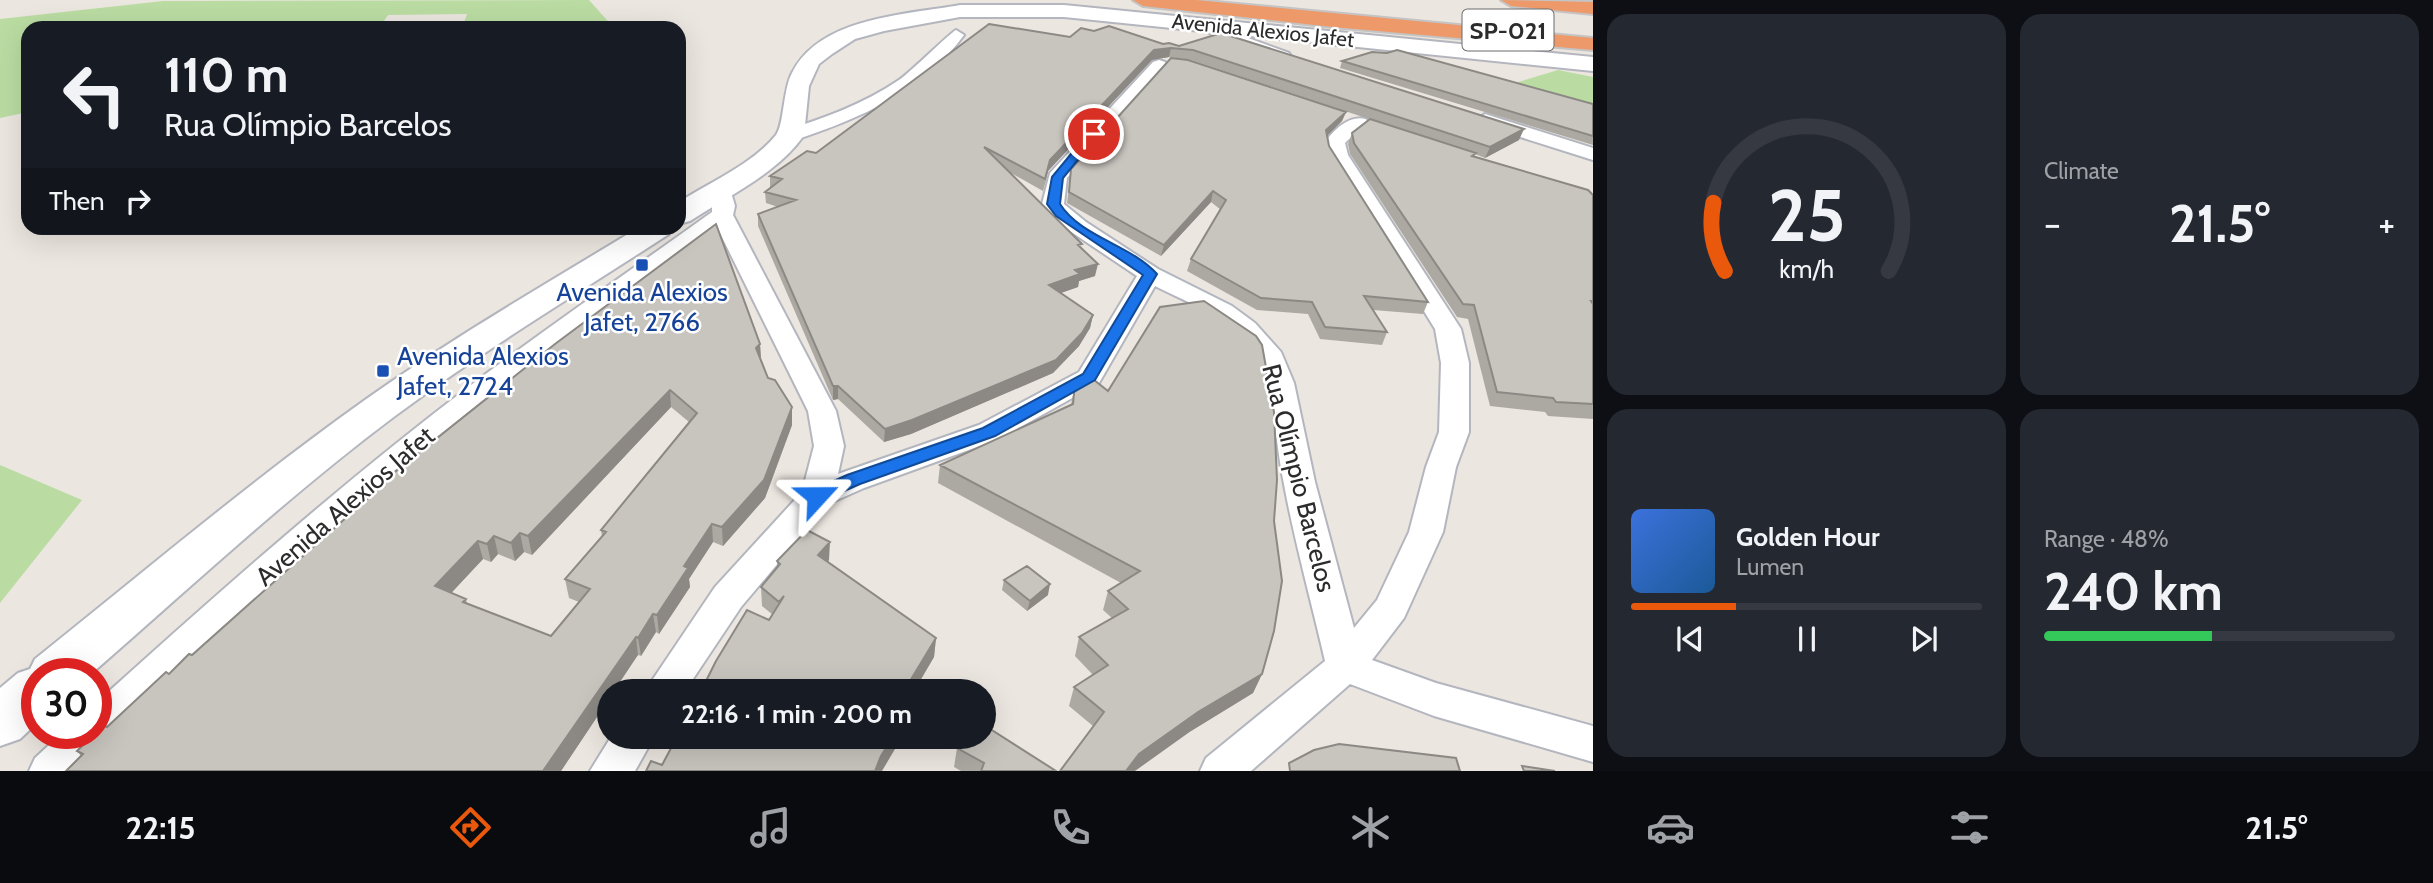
<!DOCTYPE html>
<html lang="en">
<head>
<meta charset="utf-8">
<style>
	:root { --surface:#171b24; --page:#242831; --text:#f1f3f6; --muted:#9ea1a6; --line:#363941; --accent:#ea580c }
	body { margin:0; font-family:Cabin,sans-serif; background:var(--page); color:var(--text); height:100vh; display:flex; flex-direction:column; font-size:26px; white-space:nowrap }
	* { box-sizing:border-box; margin:0 }
	p { font-size:23px; color:var(--muted) }
	.icon { flex:none; width:38px; height:38px; fill:none; stroke:currentColor; stroke-width:2; stroke-linecap:round; stroke-linejoin:round }
	.map { position:relative; flex:1; overflow:hidden }
	.details { display:flex; flex-direction:column; gap:14px; padding:14px; background:#0d0f14; width:840px }
	.details>* { flex:none }
	.guide { position:absolute; left:21px; top:21px; width:665px; height:214px; border-radius:21px; box-shadow:0 7px 28px #0002; background:#171b24; color:var(--text); overflow:hidden }
	.speed { position:absolute; left:21px; top:658px; display:flex; gap:14px; font-size:35px; font-weight:700; text-align:center }
	.speed>* { display:grid; place-content:center; width:91px; height:91px; border-radius:50%; background:var(--surface); box-shadow:0 7px 28px #0002; line-height:1 }
	.speed .limit { border:10px solid #d22; background:#fff; color:#111 }
	.pin { position:absolute; display:grid; place-items:center; width:60px; height:60px; color:#fff; margin:-30px; border:4px solid #fff; border-radius:50%; box-shadow:0 2px 7px #0007 }
	.me { position:absolute; width:77px; margin:-38px; rotate:66deg; stroke-linejoin:round; filter:drop-shadow(0 0 5px #0008) }
	.turn { display:flex; align-items:center; gap:24px; height:147px; padding:0 28px; font-size:32px }
	.turn .icon { width:91px; height:91px; stroke-width:2.5 }
	.turn b { display:block; font-size:49px; line-height:60px }
	.then { display:flex; align-items:center; height:66px; padding:0 28px; background:#0003; gap:14px; font-size:26px }
	.big { font-size:52px; font-weight:700; line-height:1.1 }
	.details .widget { flex:1; display:flex; flex-direction:column; justify-content:center; gap:10px; min-width:0; padding:0 24px; border-radius:21px; background:var(--page) }
	.details .dial { align-items:center; gap:0 }
	.dial svg { height:182px; overflow:visible; fill:none; stroke:var(--line); stroke-width:7; stroke-linecap:round; text-anchor:middle }
	.dial text { fill:var(--text); stroke:none }
	.song { display:flex; align-items:center; gap:21px }
	.cover { width:84px; height:84px; border-radius:10px; background:linear-gradient(135deg,hsl(220 70% 55%),hsl(210 70% 35%)) }
	.played { height:7px; border-radius:4px; background:linear-gradient(90deg,var(--accent) 30%,var(--line) 30%) }
	.keys { display:flex; justify-content:space-around; direction:ltr }
	.heat { display:flex; justify-content:space-between; align-items:center; font-size:38px; direction:ltr }
	.charge { height:10px; border-radius:5px; background:linear-gradient(90deg,#34c759 48%,var(--line) 0) }
	.details .tiles { flex:1; display:grid; gap:14px; grid-template-columns:repeat(2,1fr) }
	.trip { position:absolute; left:597px; top:679px; width:399px; height:70px; border-radius:35px; background:var(--surface); box-shadow:0 7px 28px #0002; font-weight:700; line-height:70px; text-align:center }
	.menu { display:flex; height:112px; justify-content:space-around; align-items:center; background:#090b0e; color:var(--muted) }
	.menu .icon { width:49px; height:49px }
	.menu .current { color:var(--accent) }
	.menu b { font-size:32px; color:var(--text) }
	main { display:flex; flex:1; min-height:0 }
	.map>svg:first-child { display:block }
	.green { fill:#badca2 }
	.lines { fill:none; stroke-linecap:round; stroke-linejoin:round }
	.minor-casing { stroke:#b3b6be; stroke-width:4 }
	.secondary-casing { stroke:#b3b6be; stroke-width:4 }
	.motorway-casing { stroke:#c4c4c4; stroke-width:4 }
	.minor { fill:#fff; fill-rule:evenodd }
	.secondary { fill:#fff; fill-rule:evenodd }
	.motorway { fill:#ed996a; fill-rule:evenodd }
	.wall { fill:#aca9a3; fill-rule:evenodd }
	.shaded-wall { fill:#8c8985 }
	.building { fill:#c8c4be; stroke:#8c8985; stroke-width:2; fill-rule:evenodd }
	.route { fill:#1a73e8; stroke:#114b97; stroke-width:2 }
	.transit-dot { fill:#1a4fb4; stroke:#fff; stroke-width:2.5 }
	.labels { text-anchor:middle; dominant-baseline:central; stroke-width:5; stroke-linejoin:round; paint-order:stroke }
	.far-street-label { font-size:21px; fill:#2c2c2c; stroke:#fff }
	.shield { fill:#fff; stroke:#6b6b6b; stroke-width:2 }
	.shield-label { font-size:24px; font-weight:bold; fill:#2c2c2c }
	.transit-label { font-size:26px; fill:#164399; stroke:#fff }
	.street-label { font-size:26px; fill:#2c2c2c; stroke:#fff }
</style>
</head>
<body>
<main>
<div class="map">
<svg width="1593" height="771" viewBox="0 0 1593 771">
	<rect width="100%" height="100%" fill="#ece6e0"/>
	<path class="green" d="M 589,0 L 614,28 L 462,28 L 467,14 L 388,15 L 379,28 L 28,28 L 28,112 L 0,118 L 0,19 L 163,1 Z
		M 1558,70 L 1593,77 L 1593,105 L 1515,83 Z
		M 0,465 L 82,500 L 0,603 Z"/>
	<g class="lines">
		<g class="minor-casing">
			<path id="minor" d="M 1199,20 L 1289,53 L 1291,56 L 1283,61 L 1277,59 L 1194,27 L 1192,24 L 1194,21 Z
				M 956,30 L 964,35 C 923,91 861,118 798,139 L 791,141 L 782,135 L 784,131 C 824,118 864,104 899,80 C 911,72 951,32 956,30 Z
				M 1159,60 L 1165,62 L 1167,65 L 1165,68 L 1067,178 L 1064,204 L 1086,222 L 1158,269 L 1232,306 L 1255,323 L 1281,352 L 1294,383 L 1315,482 L 1354,628 L 1377,600 L 1409,532 L 1426,467 L 1439,432 L 1441,363 L 1435,329 L 1328,155 L 1325,142 C 1335,129 1349,115 1366,119 L 1368,123 C 1363,131 1352,135 1345,143 L 1348,155 L 1461,329 L 1469,363 L 1469,432 L 1456,467 L 1443,532 L 1404,618 L 1372,660 L 1436,683 L 1593,726 L 1593,762 L 1434,716 L 1350,684 L 1251,771 L 1200,771 L 1206,758 L 1325,661 C 1311,600 1294,540 1283,479 C 1276,445 1273,383 1255,354 C 1235,320 1189,303 1155,286 L 1099,383 L 999,439 L 864,488 L 828,504 L 741,607 L 685,691 L 645,691 L 715,587 L 802,492 L 814,446 L 808,411 L 718,229 L 496,393 L 443,437 L 232,624 L 78,771 L 29,771 L 35,758 L 62,733 L 96,733 L 96,703 C 219,592 344,481 475,382 C 553,323 633,269 712,212 L 712,189 L 715,185 L 729,185 L 735,206 L 733,215 L 836,411 L 844,446 L 838,474 L 979,425 L 1079,372 L 1137,276 L 1052,219 L 1042,204 L 1050,173 L 1153,62 Z
				M 1485,114 L 1593,148 L 1593,160 L 1479,124 L 1476,120 Z
				M 611,737 L 654,737 L 635,771 L 590,771 Z"/>
		</g>
		<g class="secondary-casing">
			<path id="secondary" d="M 960,5 L 1064,5 L 1593,57 L 1593,71 L 1064,17 L 960,17 L 884,31 L 855,39 L 832,54 L 819,64 L 809,86 L 804,135 C 778,173 728,196 690,221 L 679,224 L 679,202 C 710,182 753,164 776,135 C 784,125 783,89 792,73 C 820,17 905,15 960,5 Z
				M 638,228 L 673,228 L 669,234 C 577,294 482,351 395,416 C 288,496 191,587 91,674 L 37,674 L 37,723 L 20,739 L 0,746 L 0,688 L 18,673 L 30,669 L 35,659 C 144,572 251,481 365,400 C 452,338 546,284 638,228 Z"/>
		</g>
		<g class="motorway-casing">
			<path id="motorway" d="M 1133,0 L 1196,0 L 1593,38 L 1593,50 L 1332,27 L 1143,6 Z
				M 1501,0 L 1593,2 L 1593,14 L 1511,6 Z"/>
		</g>
		<use href="#minor" class="minor"/>
		<use href="#secondary" class="secondary"/>
		<use href="#motorway" class="motorway"/>
	</g>
	<path class="wall" d="M 1094,31 L 1163,44 L 1179,46 L 1519,140 L 1485,158 L 1475,154 L 1475,156 L 1593,195 L 1593,419 L 1548,416 L 1545,412 L 1490,406 L 1468,319 L 1457,317 L 1350,154 L 1348,144 L 1352,133 L 1369,119 L 1191,60 L 1169,57 L 1152,60 L 1048,171 L 1043,191 L 1011,173 L 1081,248 L 1095,276 L 1079,281 L 1078,287 L 1060,293 L 1093,315 L 1090,328 L 1079,346 L 1053,373 L 911,434 L 884,442 L 838,399 L 833,400 L 758,226 L 758,214 L 778,207 L 766,203 L 765,192 L 770,188 L 770,176 L 816,153 L 1070,37 Z
		M 1342,61 L 1593,104 L 1593,145 L 1340,68 Z
		M 1346,112 L 1342,121 L 1327,136 L 1329,146 L 1428,302 L 1423,314 L 1373,310 L 1387,332 L 1382,345 L 1320,339 L 1308,314 L 1257,310 L 1187,271 L 1191,259 L 1221,210 L 1211,202 L 1161,256 L 1067,203 L 1071,169 Z
		M 760,344 L 761,360 L 768,378 L 792,425 L 765,498 L 723,546 L 713,542 L 689,579 L 690,587 L 659,634 L 656,632 L 641,656 L 638,655 L 609,691 L 609,699 L 561,771 L 81,756 L 77,751 L 107,727 L 192,655 L 383,484 L 382,482 ZM 671,407 L 689,422 L 601,530 L 602,537 L 565,579 L 569,598 L 579,602 L 551,636 L 467,603 L 466,599 L 451,593 L 483,559 L 491,562 L 498,554 L 515,561 L 524,552 L 532,555 Z
		M 1075,384 L 1262,674 L 1253,693 L 1191,731 L 1093,726 L 1069,706 L 1074,687 L 1093,675 L 1075,656 L 1079,637 L 1112,618 L 1103,610 L 1108,591 L 1121,583 L 938,483 L 940,465 L 1071,405 Z
		M 829,560 L 828,562 L 936,638 L 934,657 L 914,691 L 701,691 L 769,620 L 773,615 L 762,606 L 761,587 L 777,568 L 777,561 Z
		M 1004,580 L 1048,595 L 1027,611 L 1002,590 Z
		M 957,748 L 1056,771 L 961,771 L 954,767 Z"/>
	<path class="shaded-wall" d="M 1171,48 L 1169,57 L 1152,60 L 1048,171 L 1043,191 L 1050,160 L 1154,50 Z
		M 1346,112 L 1342,121 L 1323,140 L 1326,130 Z
		M 1524,129 L 1519,140 L 1485,158 L 1490,147 Z
		M 1213,191 L 1211,202 L 1161,256 L 1164,245 Z
		M 1098,264 L 1095,276 L 1079,281 L 1078,287 L 1047,298 L 1049,285 L 1075,270 Z
		M 1093,315 L 1090,328 L 1079,346 L 1053,373 L 911,434 L 884,442 L 885,429 Z
		M 760,344 L 761,360 L 756,348 Z
		M 833,386 L 838,386 L 838,399 L 833,400 Z
		M 670,390 L 671,407 L 532,555 L 528,536 Z
		M 792,407 L 792,425 L 765,498 L 723,546 L 722,527 Z
		M 712,524 L 713,542 L 689,579 L 690,587 L 659,634 L 657,615 L 684,566 Z
		M 520,533 L 524,552 L 515,561 L 511,543 Z
		M 494,536 L 498,554 L 491,562 L 487,544 Z
		M 478,541 L 483,559 L 441,604 L 435,586 Z
		M 830,542 L 829,560 L 818,574 L 818,555 Z
		M 1050,584 L 1048,595 L 1027,611 L 1030,601 Z
		M 653,614 L 656,632 L 641,656 L 638,638 Z
		M 636,637 L 638,655 L 614,691 L 609,691 L 609,699 L 561,771 L 543,771 Z
		M 936,638 L 934,657 L 914,691 L 904,691 Z
		M 1262,674 L 1253,693 L 1191,731 L 1135,771 L 1126,771 L 1139,754 L 1198,712 Z
		M 893,737 L 896,737 L 895,749 L 882,771 L 875,771 L 881,756 Z"/>
	<path class="building" d="M 989,24 L 1070,37 L 1081,28 L 1094,31 L 1109,26 L 1163,44 L 1169,43 L 1179,46 L 1221,33 L 1524,129 L 1490,147 L 1193,50 L 1171,48 L 1154,50 L 1050,160 L 1045,179 L 984,147 L 1082,244 L 1078,245 L 1098,264 L 1075,270 L 1080,274 L 1049,285 L 1093,315 L 1082,333 L 1056,360 L 912,420 L 885,429 L 838,386 L 833,386 L 758,214 L 796,200 L 765,192 L 782,179 L 770,176 L 807,151 L 816,153 Z
		M 1397,50 L 1593,104 L 1593,136 L 1342,61 L 1372,52 L 1387,53 Z
		M 1171,58 L 1188,60 L 1346,112 L 1326,130 L 1329,146 L 1428,302 L 1364,296 L 1387,332 L 1325,327 L 1312,302 L 1261,298 L 1191,259 L 1226,200 L 1213,191 L 1164,245 L 1069,192 L 1071,169 Z
		M 1370,119 L 1476,153 L 1472,156 L 1588,190 L 1593,195 L 1593,301 L 1591,301 L 1593,304 L 1593,404 L 1556,402 L 1553,398 L 1497,392 L 1474,305 L 1463,304 L 1354,143 L 1352,133 Z
		M 716,224 L 760,344 L 756,348 L 768,378 L 775,380 L 792,407 L 764,480 L 722,527 L 712,524 L 684,566 L 688,568 L 657,615 L 653,614 L 638,638 L 636,637 L 543,771 L 66,771 L 83,754 L 77,751 L 95,733 L 96,733 L 96,732 L 103,725 L 107,727 L 166,672 L 169,674 L 189,654 L 192,655 L 385,483 L 382,482 L 555,344 ZM 670,390 L 697,413 L 601,530 L 606,532 L 565,579 L 590,589 L 551,636 L 463,602 L 466,599 L 435,586 L 478,541 L 487,544 L 494,536 L 511,543 L 520,533 L 528,536 Z
		M 1204,301 L 1256,336 L 1262,345 L 1274,412 L 1277,480 L 1274,521 L 1282,581 L 1274,631 L 1262,674 L 1198,712 L 1139,754 L 1126,771 L 1060,771 L 1104,712 L 1074,687 L 1108,665 L 1079,637 L 1128,609 L 1108,591 L 1140,571 L 940,465 L 1073,404 L 1075,384 L 1089,376 L 1108,391 L 1160,307 Z
		M 807,530 L 830,542 L 818,555 L 936,638 L 904,691 L 701,691 L 716,661 L 747,610 L 769,620 L 784,596 L 779,602 L 761,587 L 780,564 L 777,561 Z
		M 1027,566 L 1050,584 L 1030,601 L 1004,580 Z
		M 984,725 L 1056,771 L 981,771 L 984,763 L 957,748 L 968,737 L 984,737 Z
		M 677,737 L 893,737 L 881,756 L 875,771 L 646,771 L 651,761 L 662,765 Z
		M 1339,744 L 1456,758 L 1460,771 L 1290,771 L 1289,763 L 1314,750 Z
		M 1522,766 L 1555,771 L 1524,771 Z"/>
	<path class="route" d="M 1090,131 L 1099,134 L 1063,178 L 1060,204 C 1081,237 1131,245 1157,274 L 1095,380 L 995,436 L 860,484 L 824,500 L 811,500 L 808,496 L 811,491 L 847,475 L 983,428 L 1083,374 L 1143,275 L 1056,216 L 1047,204 L 1052,177 Z"/>
	<g class="transit-dot">
		<rect x="635" y="258" width="14" height="14" rx="3.5"/>
		<rect x="376" y="364" width="14" height="14" rx="3.5"/>
	</g>
	<g class="labels">
		<g class="far-street-label">
			<text transform="translate(1263 30) rotate(6)">Avenida Alexios Jafet</text>
		</g>
		<rect class="shield" x="1462.5" y="9.5" width="91" height="41" rx="5"/>
		<g class="shield-label">
			<text x="1508" y="30">SP-021</text>
		</g>
		<g class="transit-label">
			<text x="642" y="292">Avenida Alexios<tspan x="642" dy="30">Jafet, 2766</tspan></text>
			<text x="397" y="356" text-anchor="start">Avenida Alexios<tspan x="397" dy="30">Jafet, 2724</tspan></text>
		</g>
		<g class="street-label">
			<text transform="translate(1299 478) rotate(76)">Rua Olímpio Barcelos</text>
			<text transform="translate(345 506) rotate(-41)">Avenida Alexios Jafet</text>
		</g>
	</g>
</svg>
<div class="speed"><div class="limit">30</div></div>
<div class="pin" style="left:1094px;top:134px;background:#d93025"><svg class="icon" aria-label="arrive" viewBox="0 0 24 24"><path d="M6 21V4h12l-3 4 3 4H6"/></svg></div>
<svg class="me" style="left:817px;top:496px" viewBox="-20 -20 40 40"><path d="M0-17L14 15 0 8-14 15z" fill="#1a73e8" stroke="#fff" stroke-width="4"/></svg>
<div class="trip">22:16 · 1 min · 200 m</div>
<div class="guide">
<div class="turn"><svg class="icon" aria-label="left" viewBox="0 0 24 24"><path d="M17 20v-9H6M10 6l-5 5 5 5"/></svg><div><b>110 m</b>Rua Olímpio Barcelos</div></div>
<div class="then">Then<svg class="icon" aria-label="right" viewBox="0 0 24 24"><path d="M7 20v-9h11M14 6l5 5-5 5"/></svg></div>
</div>
</div>
<section class="details">
<div class="tiles">
<div class="widget dial"><svg viewBox="0 0 100 80">
<path d="M14 69A42 42 0 1 1 86 69"/>
<path d="M14 69A42 42 0 0 1 9 39" stroke="#ea580c"/>
<text x="50" y="56" font-size="32" font-weight="700">25</text>
<text x="50" y="72" font-size="11">km/h</text>
</svg></div>
<div class="widget"><p>Climate</p>
<div class="heat"><a>−</a><b class="big">21.5°</b><a>+</a></div>
</div>
<div class="widget">
<div class="song"><i class="cover"></i><div><b>Golden Hour</b><p>Lumen</p></div></div>
<div class="played"></div>
<div class="keys"><svg class="icon" aria-label="previous" viewBox="0 0 24 24"><path d="M18 5L8 12l10 7zM5 5v14"/></svg><svg class="icon" aria-label="pause" viewBox="0 0 24 24"><path d="M8 5v14M16 5v14"/></svg><svg class="icon" aria-label="next" viewBox="0 0 24 24"><path d="M6 5l10 7-10 7zM19 5v14"/></svg></div>
</div>
<div class="widget"><p>Range · 48%</p><b class="big">240 km</b><div class="charge"></div></div>
</div>
</section>
</main>
<nav class="menu">
<b>22:15</b>
<svg class="icon current" aria-label="directions" viewBox="0 0 24 24"><path d="M12 3l9 9-9 9-9-9zM9 14v-3h6M13 9l2 2-2 2"/></svg>
<svg class="icon" aria-label="music" viewBox="0 0 24 24"><path d="M9 18V5l10-2v13"/><circle cx="6" cy="18" r="3"/><circle cx="16" cy="16" r="3"/></svg>
<svg class="icon" aria-label="phone" viewBox="0 0 24 24"><path d="M5 4h4l2 5-3 2q2 4 5 5l2-3 5 2v4C11 20 4 13 5 4z"/></svg>
<svg class="icon" aria-label="climate" viewBox="0 0 24 24"><path d="M12 3v18M4 7l16 10M4 17L20 7"/></svg>
<svg class="icon" aria-label="car" viewBox="0 0 24 24"><path d="M5 17H2v-5l4-1 3-4h7l3 4 3 1v5h-3M9 17h6M6 11h13"/><circle cx="7" cy="17" r="2"/><circle cx="17" cy="17" r="2"/></svg>
<svg class="icon" aria-label="filters" viewBox="0 0 24 24"><path d="M4 7h16M4 17h16"/><circle cx="9" cy="7" r="2"/><circle cx="15" cy="17" r="2"/></svg>
<b>21.5°</b>
</nav>
</body>
</html>
